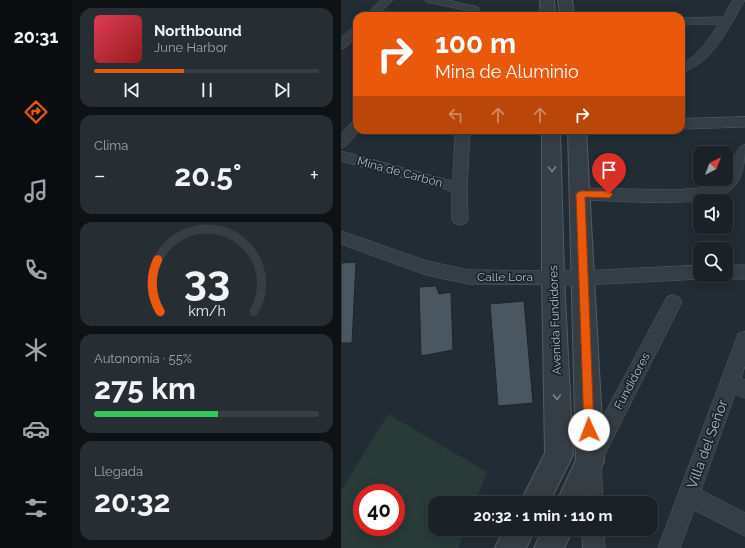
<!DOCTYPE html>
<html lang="es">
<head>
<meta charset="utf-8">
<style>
	:root { --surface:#1a2127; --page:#272e33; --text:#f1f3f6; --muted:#9fa3a7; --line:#383e44; --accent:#ea580c }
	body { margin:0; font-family:Raleway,sans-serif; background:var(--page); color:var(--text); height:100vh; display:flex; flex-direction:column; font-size:15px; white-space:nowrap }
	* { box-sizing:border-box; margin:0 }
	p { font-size:13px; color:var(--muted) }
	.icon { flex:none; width:22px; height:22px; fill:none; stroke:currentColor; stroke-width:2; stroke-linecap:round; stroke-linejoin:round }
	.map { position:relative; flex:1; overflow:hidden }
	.drawer { display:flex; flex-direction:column; gap:8px; padding:8px; background:#0e1215; width:269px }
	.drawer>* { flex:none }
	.hud { position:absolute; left:12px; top:12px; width:332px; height:122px; border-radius:12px; box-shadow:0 2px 10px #0003,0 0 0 1px var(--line); background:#ea580c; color:#fff; overflow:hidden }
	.needle { width:26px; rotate:42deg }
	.fabs { position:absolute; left:352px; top:146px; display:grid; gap:8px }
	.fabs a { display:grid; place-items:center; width:40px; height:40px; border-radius:8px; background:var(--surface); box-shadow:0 2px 10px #0003,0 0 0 1px var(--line); font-size:20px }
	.speed { position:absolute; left:12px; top:484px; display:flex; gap:8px; font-size:20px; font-weight:700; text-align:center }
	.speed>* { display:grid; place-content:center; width:52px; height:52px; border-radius:50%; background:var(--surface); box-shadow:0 2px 10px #0003,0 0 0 1px var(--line); line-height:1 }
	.speed .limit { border:6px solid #d22; background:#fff; color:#111 }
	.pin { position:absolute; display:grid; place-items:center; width:34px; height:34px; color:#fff; margin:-41px -17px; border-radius:50% 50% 50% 0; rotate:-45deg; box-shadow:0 0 4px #0007 }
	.pin .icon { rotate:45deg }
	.me { position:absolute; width:44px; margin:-22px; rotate:358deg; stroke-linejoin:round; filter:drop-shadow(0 0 3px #0008) }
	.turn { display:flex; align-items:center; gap:14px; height:84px; padding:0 16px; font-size:18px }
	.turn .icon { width:52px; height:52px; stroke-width:2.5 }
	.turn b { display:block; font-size:28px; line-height:34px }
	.lanes { display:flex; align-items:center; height:38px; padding:0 16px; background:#0003; justify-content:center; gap:20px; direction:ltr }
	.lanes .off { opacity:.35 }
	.big { font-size:30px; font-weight:700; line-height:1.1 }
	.drawer .card { flex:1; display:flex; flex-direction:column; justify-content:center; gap:6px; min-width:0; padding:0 14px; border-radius:12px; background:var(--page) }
	.drawer .dial { align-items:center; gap:0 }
	.dial svg { height:104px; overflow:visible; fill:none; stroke:var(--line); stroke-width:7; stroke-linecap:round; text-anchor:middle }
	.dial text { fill:var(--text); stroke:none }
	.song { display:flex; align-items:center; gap:12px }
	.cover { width:48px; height:48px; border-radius:6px; background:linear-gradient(135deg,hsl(350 70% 55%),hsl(0 70% 35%)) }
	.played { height:4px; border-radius:2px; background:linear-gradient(90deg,var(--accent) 40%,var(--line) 40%) }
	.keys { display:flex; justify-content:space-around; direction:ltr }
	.heat { display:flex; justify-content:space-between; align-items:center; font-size:22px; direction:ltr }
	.charge { height:6px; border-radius:3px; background:linear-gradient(90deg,#34c759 55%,var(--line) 0) }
	.trip { position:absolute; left:87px; top:496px; width:230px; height:40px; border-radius:12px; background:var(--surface); box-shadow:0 2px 10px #0003,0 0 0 1px var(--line); font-weight:700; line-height:40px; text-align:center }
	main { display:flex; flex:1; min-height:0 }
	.tabs { display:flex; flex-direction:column; width:72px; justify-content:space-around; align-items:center; background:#0a0d10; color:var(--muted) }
	.tabs .icon { width:28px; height:28px }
	.tabs .active { color:var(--accent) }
	.tabs b { font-size:18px; color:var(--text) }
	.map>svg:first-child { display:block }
	.green { fill:#283b39; fill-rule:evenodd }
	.building { fill:#4b5760; stroke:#1d252c }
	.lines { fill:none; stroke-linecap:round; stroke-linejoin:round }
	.minor-casing { stroke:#535c63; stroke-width:1 }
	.tertiary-casing { stroke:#535c63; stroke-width:2 }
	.minor { fill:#363e45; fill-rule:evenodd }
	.tertiary { fill:#363e45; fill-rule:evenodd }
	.oneway { stroke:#79828a }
	.route { fill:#ea580c; stroke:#983908 }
	.labels { text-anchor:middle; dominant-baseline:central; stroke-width:3.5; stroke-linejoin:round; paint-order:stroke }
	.street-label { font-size:12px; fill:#b0b9c2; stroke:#1b232a }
	.near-street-label { font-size:14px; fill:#b0b9c2; stroke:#1b232a }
</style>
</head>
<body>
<main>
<nav class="tabs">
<b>20:31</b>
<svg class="icon active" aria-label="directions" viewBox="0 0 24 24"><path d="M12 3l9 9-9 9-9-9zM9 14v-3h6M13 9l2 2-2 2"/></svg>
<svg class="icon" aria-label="music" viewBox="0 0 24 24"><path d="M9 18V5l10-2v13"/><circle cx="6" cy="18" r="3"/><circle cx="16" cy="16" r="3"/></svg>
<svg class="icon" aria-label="phone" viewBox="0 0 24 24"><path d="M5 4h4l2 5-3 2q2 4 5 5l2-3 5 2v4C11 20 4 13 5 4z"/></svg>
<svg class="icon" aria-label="climate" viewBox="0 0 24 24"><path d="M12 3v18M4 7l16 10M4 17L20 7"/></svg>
<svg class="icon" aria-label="car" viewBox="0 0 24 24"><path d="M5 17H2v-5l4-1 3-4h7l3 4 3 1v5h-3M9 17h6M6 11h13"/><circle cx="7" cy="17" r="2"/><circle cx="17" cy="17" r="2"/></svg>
<svg class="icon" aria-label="filters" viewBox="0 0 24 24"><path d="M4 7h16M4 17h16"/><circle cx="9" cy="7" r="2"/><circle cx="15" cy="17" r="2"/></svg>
</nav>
<section class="drawer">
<div class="card">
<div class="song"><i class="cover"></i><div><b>Northbound</b><p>June Harbor</p></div></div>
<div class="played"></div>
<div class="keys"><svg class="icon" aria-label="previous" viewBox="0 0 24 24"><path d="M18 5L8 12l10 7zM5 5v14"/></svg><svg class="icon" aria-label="pause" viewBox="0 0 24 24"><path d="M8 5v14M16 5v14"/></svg><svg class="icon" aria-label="next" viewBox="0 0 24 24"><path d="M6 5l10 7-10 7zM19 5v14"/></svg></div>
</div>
<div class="card"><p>Clima</p>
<div class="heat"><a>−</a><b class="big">20.5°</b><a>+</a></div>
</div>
<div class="card dial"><svg viewBox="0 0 100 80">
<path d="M14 69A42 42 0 1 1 86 69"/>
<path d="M14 69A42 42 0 0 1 12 29" stroke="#ea580c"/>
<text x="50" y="56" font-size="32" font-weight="700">33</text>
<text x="50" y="72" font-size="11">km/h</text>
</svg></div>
<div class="card"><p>Autonomía · 55%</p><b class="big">275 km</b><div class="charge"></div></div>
<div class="card"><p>Llegada</p><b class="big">20:32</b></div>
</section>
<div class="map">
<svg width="404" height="548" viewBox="0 0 404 548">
	<rect width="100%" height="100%" fill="#222c34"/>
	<path class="green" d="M 47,414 L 146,472 L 134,503 L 94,503 L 94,529 L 124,529 L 117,548 L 0,548 L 0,491 ZM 21,493 L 55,493 L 55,527 L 21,527 Z"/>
	<path class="building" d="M 15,262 L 11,343 L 0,343 L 0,263 Z
		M 95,286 L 98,294 L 110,292 L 112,350 L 80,356 L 78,287 Z
		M 183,301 L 192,403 L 157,406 L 149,304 Z"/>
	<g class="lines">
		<g class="minor-casing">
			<path id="minor" d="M 40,0 L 52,0 L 36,16 L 24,16 Z
				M 84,0 L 106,0 L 137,7 L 139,9 L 133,12 L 86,2 Z
				M 392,0 L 404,0 C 388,26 372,64 340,72 L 340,64 C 357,57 368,38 378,24 L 340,24 L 340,18 L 382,17 Z
				M 16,25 L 16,36 L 4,48 L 0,49 L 0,38 L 12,27 Z
				M 404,117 L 404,127 L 340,129 L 340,119 Z
				M 16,120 L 16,130 L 19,130 L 5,146 L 0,148 L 0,134 L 11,122 Z
				M 115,130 L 129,130 L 126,188 L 127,219 L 125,223 L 119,225 L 113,223 L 111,219 L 111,191 L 0,161 L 0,151 L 111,181 Z
				M 404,145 C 404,162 403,180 387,192 C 364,209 270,200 239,200 L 234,198 L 231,194 L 234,190 L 239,188 L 335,190 L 369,187 L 375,185 L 381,179 L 385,179 L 385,174 L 397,150 L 399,147 Z
				M 0,231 L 86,261 L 128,270 L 242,271 L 359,265 L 359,275 L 366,275 L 359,279 L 242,285 L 128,284 L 85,275 L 0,244 Z
				M 385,265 L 404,265 L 404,279 L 385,279 L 379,277 L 378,275 L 385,275 Z
				M 332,295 L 338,297 L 341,302 L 260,462 L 262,503 L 240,503 L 238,461 L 242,454 L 326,297 Z
				M 404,332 L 404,366 L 400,378 L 404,380 L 404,398 L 394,394 L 360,490 L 404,513 L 404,536 L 353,510 L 339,548 L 317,548 L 395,340 L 397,334 Z
				M 241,529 L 263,529 L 264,548 L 242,548 Z"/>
		</g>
		<g class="tertiary-casing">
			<path id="tertiary" d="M 199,0 L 213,0 L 214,16 L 200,16 Z
				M 217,0 L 231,0 L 233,16 L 219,16 Z
				M 201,130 L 219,130 L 223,277 L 232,455 L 208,503 L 179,503 L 204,453 L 201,277 Z
				M 227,130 L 245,130 L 263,461 L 244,503 L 215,503 L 235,460 Z
				M 163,529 L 194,529 L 185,548 L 154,548 Z
				M 202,529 L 232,529 L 223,548 L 193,548 Z"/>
		</g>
		<use href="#minor" class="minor"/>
		<use href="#tertiary" class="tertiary"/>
	</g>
	<defs><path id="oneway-chevron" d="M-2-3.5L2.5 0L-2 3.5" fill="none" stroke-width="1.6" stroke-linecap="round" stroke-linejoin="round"/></defs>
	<g class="oneway">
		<use href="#oneway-chevron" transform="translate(211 169) rotate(89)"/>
		<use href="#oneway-chevron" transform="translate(216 397) rotate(88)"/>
	</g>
	<path class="route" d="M 239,191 L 268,191 L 272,194 L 268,198 L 244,197 L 253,430 L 252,434 L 248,436 L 244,434 L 243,430 L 235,194 Z"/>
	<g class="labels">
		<g class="street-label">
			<text transform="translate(59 172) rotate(15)">Mina de Carbón</text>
			<text x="164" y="277">Calle Lora</text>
			<text transform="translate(214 320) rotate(-92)">Avenida Fundidores</text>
			<text transform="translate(291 381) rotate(-62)">Fundidores</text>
		</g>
		<g class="near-street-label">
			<text transform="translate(366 444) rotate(-70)">Villa del Señor</text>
		</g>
	</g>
</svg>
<div class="fabs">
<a><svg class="needle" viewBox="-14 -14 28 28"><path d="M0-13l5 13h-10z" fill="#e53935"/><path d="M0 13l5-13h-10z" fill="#9fa3a7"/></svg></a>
<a><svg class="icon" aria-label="sound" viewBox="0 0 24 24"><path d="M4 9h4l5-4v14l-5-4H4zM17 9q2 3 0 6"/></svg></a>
<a><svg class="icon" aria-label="search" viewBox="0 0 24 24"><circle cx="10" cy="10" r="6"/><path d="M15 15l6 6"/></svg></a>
</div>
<div class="speed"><div class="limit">40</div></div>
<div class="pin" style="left:268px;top:194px;background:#d93025"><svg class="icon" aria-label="arrive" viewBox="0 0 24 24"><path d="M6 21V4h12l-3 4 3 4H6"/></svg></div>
<svg class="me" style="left:248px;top:430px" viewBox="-20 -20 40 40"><circle r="19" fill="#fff"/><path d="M0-13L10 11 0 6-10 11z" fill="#ea580c"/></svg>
<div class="trip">20:32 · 1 min · 110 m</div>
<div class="hud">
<div class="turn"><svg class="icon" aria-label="right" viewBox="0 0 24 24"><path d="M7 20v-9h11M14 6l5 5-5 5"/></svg><div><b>100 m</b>Mina de Aluminio</div></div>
<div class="lanes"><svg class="icon off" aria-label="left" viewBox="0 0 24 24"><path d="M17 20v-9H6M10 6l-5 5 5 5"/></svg><svg class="icon off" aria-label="ahead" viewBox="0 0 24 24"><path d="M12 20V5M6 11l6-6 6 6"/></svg><svg class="icon off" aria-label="ahead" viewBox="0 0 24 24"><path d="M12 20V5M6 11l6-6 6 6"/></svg><svg class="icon" aria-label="right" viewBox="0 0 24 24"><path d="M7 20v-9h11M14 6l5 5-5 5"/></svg></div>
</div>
</div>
</main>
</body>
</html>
